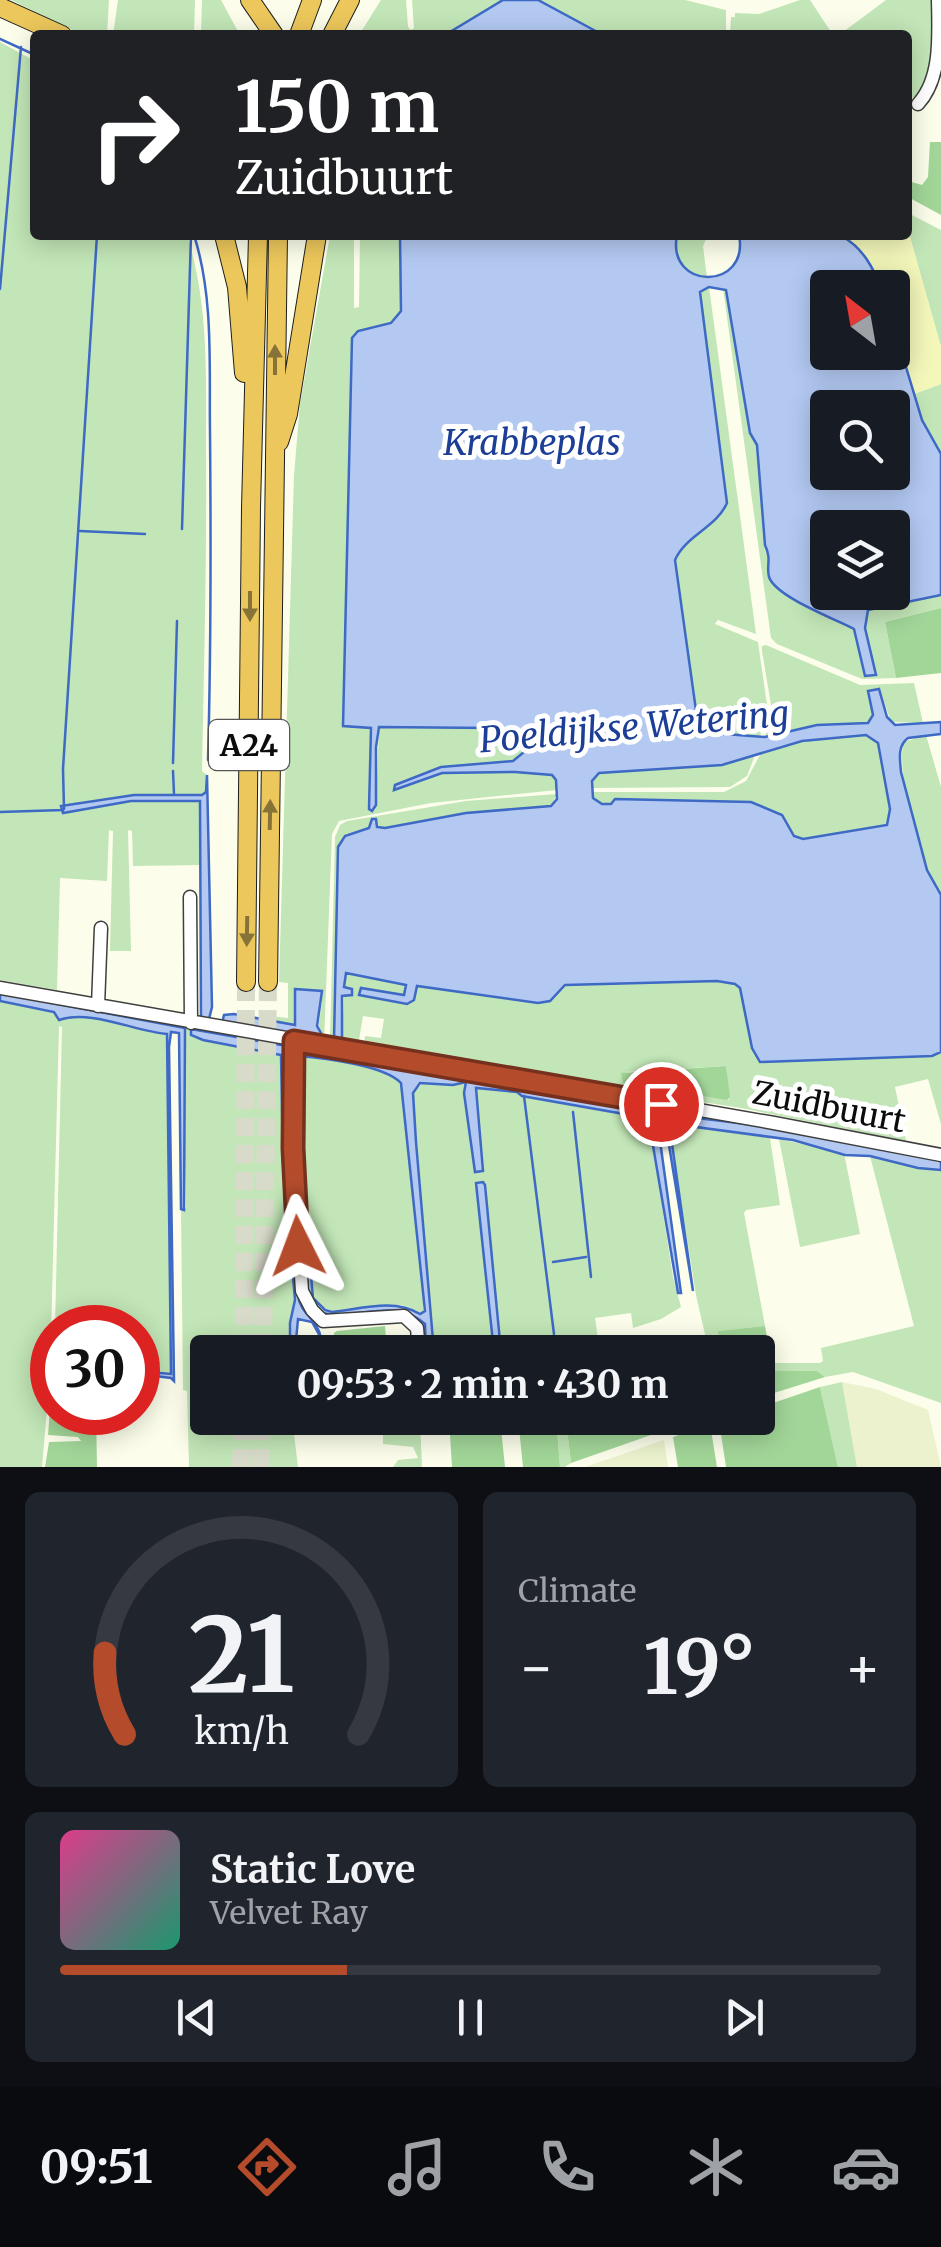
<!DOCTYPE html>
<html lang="en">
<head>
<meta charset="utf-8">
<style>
	:root { --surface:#171b24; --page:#20242c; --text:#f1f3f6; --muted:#9ea1a6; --line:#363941; --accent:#b44c2c }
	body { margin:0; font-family:Merriweather,serif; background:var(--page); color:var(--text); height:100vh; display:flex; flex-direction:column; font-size:38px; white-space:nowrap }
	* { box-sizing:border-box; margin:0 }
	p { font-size:32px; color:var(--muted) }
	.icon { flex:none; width:55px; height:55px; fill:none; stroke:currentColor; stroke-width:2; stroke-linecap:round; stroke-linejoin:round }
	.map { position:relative; height:1467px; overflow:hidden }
	.panel { display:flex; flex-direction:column; gap:25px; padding:25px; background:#0d0f14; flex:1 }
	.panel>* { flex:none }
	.banner { position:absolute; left:30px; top:30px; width:882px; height:210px; border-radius:10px; box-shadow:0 5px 25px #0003; background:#202124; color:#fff; overflow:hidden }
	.needle { width:65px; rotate:329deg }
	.controls { position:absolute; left:810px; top:270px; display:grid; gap:20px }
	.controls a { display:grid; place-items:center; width:100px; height:100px; border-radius:10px; background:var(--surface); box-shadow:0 5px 25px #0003; font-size:50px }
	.speed { position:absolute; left:30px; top:1305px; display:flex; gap:20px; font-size:50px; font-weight:700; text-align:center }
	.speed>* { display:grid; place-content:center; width:130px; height:130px; border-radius:50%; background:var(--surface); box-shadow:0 5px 25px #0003; line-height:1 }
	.speed .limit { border:15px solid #d22; background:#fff; color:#111 }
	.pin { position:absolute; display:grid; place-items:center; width:85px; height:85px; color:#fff; margin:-42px; border:5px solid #fff; border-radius:50%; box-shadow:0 2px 10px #0007 }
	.me { position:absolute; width:110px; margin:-55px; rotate:357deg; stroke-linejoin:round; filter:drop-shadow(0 0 8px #0008) }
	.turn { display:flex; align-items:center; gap:35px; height:210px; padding:0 40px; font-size:45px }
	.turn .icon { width:130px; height:130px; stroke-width:2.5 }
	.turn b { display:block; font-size:70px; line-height:85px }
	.big { font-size:75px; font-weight:700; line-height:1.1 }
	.panel .widget { flex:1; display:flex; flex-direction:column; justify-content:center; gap:15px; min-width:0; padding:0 35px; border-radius:15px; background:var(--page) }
	.panel .dial { align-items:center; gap:0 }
	.dial svg { height:260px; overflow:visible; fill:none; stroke:var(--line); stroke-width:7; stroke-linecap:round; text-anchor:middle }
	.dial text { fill:var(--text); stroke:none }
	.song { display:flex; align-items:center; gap:30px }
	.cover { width:120px; height:120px; border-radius:15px; background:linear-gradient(135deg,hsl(330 70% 55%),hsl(160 70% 35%)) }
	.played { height:10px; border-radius:5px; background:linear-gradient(90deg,var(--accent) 35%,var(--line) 35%) }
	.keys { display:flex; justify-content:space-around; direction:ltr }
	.heat { display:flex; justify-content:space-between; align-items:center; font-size:55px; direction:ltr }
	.panel .tiles { flex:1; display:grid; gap:25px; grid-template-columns:1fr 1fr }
	.widget:last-child { grid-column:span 2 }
	.trip { position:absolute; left:190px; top:1335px; width:585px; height:100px; border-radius:10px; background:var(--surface); box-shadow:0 5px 25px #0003; font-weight:700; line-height:100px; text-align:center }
	.dock { display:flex; height:160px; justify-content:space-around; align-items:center; background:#090b0e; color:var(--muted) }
	.dock .icon { width:70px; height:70px }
	.dock .selected { color:var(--accent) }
	.dock b { font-size:45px; color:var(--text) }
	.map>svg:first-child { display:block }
	.farmland { fill:#ebf2cd }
	.green { fill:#c2e6b7; fill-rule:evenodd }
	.forest { fill:#a2d698 }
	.sand { fill:#f3f7ba }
	.water { fill:#b3c9f2; stroke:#3e69c5; stroke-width:2.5; fill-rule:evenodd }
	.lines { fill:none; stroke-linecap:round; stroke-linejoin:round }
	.stream { stroke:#3e69c5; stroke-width:2.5 }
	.highway-tunnel { stroke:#d8daca; stroke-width:18; stroke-dasharray:18 9; stroke-linecap:butt }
	.minor-casing { stroke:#3f3f3f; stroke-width:15 }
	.highway-casing { stroke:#1d1d1d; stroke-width:20 }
	.minor { stroke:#fff; stroke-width:12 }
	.highway { stroke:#ecc75b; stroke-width:18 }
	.oneway { fill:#877337 }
	.route-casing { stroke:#75311d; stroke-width:25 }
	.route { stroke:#b44c2c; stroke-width:18 }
	.labels { text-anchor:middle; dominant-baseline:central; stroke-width:10; stroke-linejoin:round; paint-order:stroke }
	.shield { fill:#fff; stroke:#555; stroke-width:2.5 }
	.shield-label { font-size:30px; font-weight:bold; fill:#0c0c0c }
	.street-label { font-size:32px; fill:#0c0c0c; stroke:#fff }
	.water-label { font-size:35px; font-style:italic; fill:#1c3e96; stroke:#fff }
</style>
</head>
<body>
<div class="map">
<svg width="941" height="1467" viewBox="0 0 941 1467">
	<rect width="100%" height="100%" fill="#fcfeeb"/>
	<path class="farmland" d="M 842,1382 L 876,1389 L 928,1410 L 941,1467 L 857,1467 Z
		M 664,1440 L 668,1467 L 585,1467 Z"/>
	<path class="green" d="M 11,0 L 109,0 L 107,35 L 82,35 Z
		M 118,0 L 195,0 L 194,35 L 113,35 Z
		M 202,0 L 221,0 L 240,35 L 201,35 Z
		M 381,0 L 406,0 L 408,27 L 411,30 L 414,28 L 412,0 L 503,0 L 445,35 L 359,35 Z
		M 538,0 L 685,0 L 726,10 L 726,35 L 603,35 Z
		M 800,0 L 810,0 L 831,32 L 829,35 L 730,35 L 731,17 L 735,17 L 735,13 L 759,14 Z
		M 886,0 L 932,0 L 933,75 L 926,88 L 908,101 L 908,35 L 839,35 Z
		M 0,42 L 35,61 L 35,235 L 187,235 C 209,304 206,376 206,448 C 207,556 204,663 202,771 L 207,775 L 206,792 L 202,795 L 134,795 L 63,813 L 131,801 L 199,800 L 203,865 L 133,866 L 132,831 L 128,830 L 131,951 L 110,951 L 113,831 L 109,830 L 107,881 L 60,878 L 57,990 L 0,980 Z
		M 908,213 L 941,230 L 941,347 L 908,230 Z
		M 330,235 L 354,235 L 354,308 L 359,307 L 360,235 L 400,235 C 400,253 408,305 397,318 C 389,329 370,329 358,331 L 352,338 L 343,725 L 371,727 L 376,805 L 379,727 L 490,728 L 529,737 L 524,752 L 513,761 L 441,767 L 395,784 L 394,790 L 442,773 L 515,772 L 552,775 L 556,780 L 557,790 L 431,803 L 339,821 L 332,834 L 324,1042 L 266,1031 L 318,1030 L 322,1001 L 295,1026 L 265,1020 L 269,1016 L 288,1018 L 288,983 L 279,982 L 294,475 L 300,404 Z
		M 677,235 L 708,235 L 703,246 L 707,278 C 684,274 673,258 677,235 Z
		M 709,287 L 756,634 L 718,620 L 715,624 L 758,642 L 767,705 L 760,737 L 697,731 L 674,560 C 686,535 713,527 727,503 L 700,292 Z
		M 723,288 L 728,297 L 750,433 L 757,444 L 765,545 C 772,560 766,565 769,577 C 776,598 835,619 854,629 L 865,676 L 876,675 L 865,628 L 868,610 L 941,595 L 941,608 L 885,622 L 896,678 L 862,679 L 777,644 L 771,638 Z
		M 941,384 L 941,454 L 922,420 L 914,394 Z
		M 766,645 L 860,685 L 914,683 L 923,723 L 891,722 L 880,690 L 868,692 L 873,715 L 868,723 L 817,725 L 765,737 L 772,711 L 762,651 L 762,646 Z
		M 866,735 L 878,743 L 890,809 L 888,825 L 803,839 L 794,836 L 751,802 L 616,799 L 612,804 L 602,804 L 593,798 L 594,792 L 724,792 L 746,781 L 761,753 L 802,741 Z
		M 926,735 L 941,787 L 941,895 C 923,871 894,769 904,742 Z
		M 755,755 L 747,776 L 730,787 L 593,788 L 592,781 L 599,772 L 722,765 Z
		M 557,794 L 551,806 L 466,813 L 385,828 L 377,827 L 376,819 L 372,819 L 369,828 L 345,836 L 338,847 L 334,1041 L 354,1041 L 342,1038 L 345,973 L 407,985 L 404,995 L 361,989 L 359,994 L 407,1004 L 416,986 L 538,1003 L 550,1001 L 565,985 L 717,981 L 735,984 L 740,988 L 760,1062 L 932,1056 L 941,1052 L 941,1124 L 928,1079 L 895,1087 L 906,1141 L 741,1108 L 364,1049 L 365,1036 L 381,1038 L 384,1019 L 363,1016 L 358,1046 L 330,1042 L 335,837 L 340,825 L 347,821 L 466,801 ZM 726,1066 L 729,1100 L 625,1072 Z
		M 0,1001 L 54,1012 L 60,1020 C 92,1008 133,1032 167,1034 L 171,1375 L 138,1371 L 138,1328 L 55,1327 L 62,1027 L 59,1026 L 50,1374 L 42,1467 L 0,1467 Z
		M 178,1024 L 286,1043 L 290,1047 L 290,1068 L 286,1046 L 190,1032 L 203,1040 L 281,1055 L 283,1163 L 295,1300 L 290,1323 L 290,1352 L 208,1352 L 208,1418 L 292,1418 L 298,1467 L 189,1467 L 187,1391 L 183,1390 L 181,1209 L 186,1208 L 183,1073 L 185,1029 L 177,1027 Z
		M 301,1045 L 452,1073 L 302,1048 L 298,1056 C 324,1058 383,1065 401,1083 L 424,1294 L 423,1314 C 416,1311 409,1306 400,1305 C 372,1302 334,1326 313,1298 L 301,1162 L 301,1070 L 294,1050 Z
		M 459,1081 L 466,1081 L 464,1093 L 476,1172 L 479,1131 L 476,1088 L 517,1092 L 522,1096 L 641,1117 L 649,1123 L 673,1277 L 681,1307 L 661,1319 L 633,1328 L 631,1313 L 595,1318 L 600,1352 L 501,1352 L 485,1185 L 477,1183 L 494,1352 L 434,1352 L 413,1093 L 423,1083 L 453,1085 Z
		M 673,1124 L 770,1138 L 780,1205 L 746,1210 L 744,1213 L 765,1326 L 718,1331 L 720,1352 L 709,1352 L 696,1295 L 672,1144 Z
		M 779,1139 L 844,1153 L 860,1234 L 800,1247 Z
		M 870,1156 L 918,1168 L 941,1170 L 941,1403 L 853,1372 L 825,1377 L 817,1371 L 758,1371 L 758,1363 L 820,1363 L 823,1361 L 821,1348 L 914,1326 Z
		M 842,1382 L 857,1467 L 838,1467 L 820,1387 Z
		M 383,1418 L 420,1418 L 422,1467 L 393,1467 L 398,1460 L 418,1458 L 413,1447 L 383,1444 Z
		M 556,1418 L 607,1422 L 608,1418 L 701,1418 L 671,1428 L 667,1422 L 662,1422 L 597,1430 L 567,1429 L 571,1463 L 565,1467 L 560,1467 Z"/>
	<path class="forest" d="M 930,142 L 941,142 L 941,215 L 908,197 L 908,181 L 922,185 L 928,177 Z
		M 941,608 L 941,673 L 896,678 L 885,622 Z
		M 726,1066 L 730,1097 L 727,1100 L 623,1083 L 621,1073 Z
		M 385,1326 L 387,1352 L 335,1352 L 334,1333 L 337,1331 Z
		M 765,1326 L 772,1363 L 758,1363 L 758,1352 L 720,1352 L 718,1331 Z
		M 758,1371 L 817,1371 L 825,1377 L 758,1398 Z
		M 52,1383 L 52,1412 L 96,1413 L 97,1467 L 45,1467 L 49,1442 L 81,1441 L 78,1437 L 48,1435 Z
		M 820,1387 L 838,1467 L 726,1467 L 719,1421 L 729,1418 L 758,1418 L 758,1408 Z
		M 449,1418 L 500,1418 L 505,1467 L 452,1467 Z
		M 518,1418 L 556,1418 L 560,1467 L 523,1467 Z
		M 662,1422 L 667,1422 L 671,1428 L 571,1463 L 567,1429 L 597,1430 Z
		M 710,1424 L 717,1467 L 678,1467 L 673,1437 Z"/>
	<path class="sand" d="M 908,230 L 941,347 L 941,384 L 914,394 L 893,324 L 892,288 L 881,287 C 871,264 860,250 840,235 L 908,235 Z"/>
	<path class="water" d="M 503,0 L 538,0 L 603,35 L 445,35 Z
		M 400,235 L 677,235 C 666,291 750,291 739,235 C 759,235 829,230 843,237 C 863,248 873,268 881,287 L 828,288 L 828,352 L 892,352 L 893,324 L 922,420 L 941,454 L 941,595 L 868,610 L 865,628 L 876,675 L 865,676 L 854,629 C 835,619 776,597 769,577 C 766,565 772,560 765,545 L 757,445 L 750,433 L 726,290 L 709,287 L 700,292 L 727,503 C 716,528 686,535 675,560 L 699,732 L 765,737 L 817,725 L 868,723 L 873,715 L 868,691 L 879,689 L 887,717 L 895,725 L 941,722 L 941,734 L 908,738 C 897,746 900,760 901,772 L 927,870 L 941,895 L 941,1052 L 932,1056 L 760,1062 L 752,1048 L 740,988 L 735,984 L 717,981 L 565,985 L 550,1001 L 538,1003 L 417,986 L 414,1000 L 407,1004 L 359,995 L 361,988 L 404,995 L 406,985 L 346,973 L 344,987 L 352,989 L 352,995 L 342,996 L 342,1038 L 355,1044 L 334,1041 L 338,847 L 345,836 L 369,828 L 372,819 L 376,819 L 377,827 L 385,828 L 466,813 L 551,806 L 557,799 L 556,780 L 552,775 L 515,772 L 442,773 L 394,790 L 395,785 L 441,767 L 513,761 L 524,752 L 529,737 L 490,728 L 379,727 L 376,747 L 376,805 L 372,811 L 369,809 L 371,728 L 343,726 L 352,338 L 358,331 L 391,323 L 401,311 ZM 828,408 L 892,408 L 892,472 L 828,472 ZM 828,528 L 892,528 L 892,592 L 828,592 ZM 866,735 L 878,743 L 890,809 L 887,825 L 803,839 L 794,836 L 782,815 L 751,802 L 615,799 L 611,804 L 602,804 L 593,798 L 592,781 L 599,773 L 722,765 L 802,741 Z
		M 207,775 L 212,1007 L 209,1019 L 201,1018 L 200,801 L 131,801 L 63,813 L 61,806 L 134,795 L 202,795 L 206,792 Z
		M 295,989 L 322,991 L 317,1026 L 321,1033 L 317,1040 L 222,1023 L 224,1015 L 234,1014 L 295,1025 Z
		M 0,993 L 185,1028 L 184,1210 L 181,1209 L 179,1033 L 171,1032 L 169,1047 L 174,1381 L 171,1378 L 138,1374 L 138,1371 L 171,1374 L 167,1034 C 133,1031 91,1009 59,1020 L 54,1012 L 0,1001 Z
		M 191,1029 L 287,1046 L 298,1295 C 300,1314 317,1318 321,1338 L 312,1322 L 298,1319 L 295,1352 L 290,1352 L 290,1323 L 295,1300 L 283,1162 L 281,1055 L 203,1040 L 191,1035 Z
		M 299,1048 L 501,1080 L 664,1114 L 755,1125 L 941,1160 L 941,1170 L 918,1168 L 870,1156 L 845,1155 L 793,1140 L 673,1124 L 672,1144 L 693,1291 L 665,1121 L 657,1119 L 681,1293 L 678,1293 L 649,1122 L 641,1117 L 522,1096 L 517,1092 L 476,1088 L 483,1171 L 475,1172 L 464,1093 L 466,1082 L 453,1085 L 420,1083 L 413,1093 L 416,1142 L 434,1352 L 426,1352 L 425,1324 C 394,1296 357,1321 322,1313 L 308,1294 L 298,1172 L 300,1068 L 301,1162 L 313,1298 L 325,1310 L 332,1312 C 361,1309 394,1298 420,1314 L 425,1311 L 401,1083 C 384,1065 323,1058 298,1056 Z
		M 483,1182 L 485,1185 L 501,1352 L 494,1352 L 476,1183 Z"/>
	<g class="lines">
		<path class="stream" d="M 0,39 L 35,55
			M 194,235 C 214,298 209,367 210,432 C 211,542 211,651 208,760
			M 0,289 L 21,47
			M 182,529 L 191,235
			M 80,531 L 145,534
			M 173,763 L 177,621
			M 173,771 L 174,794
			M 64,809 L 63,769 L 97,235
			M 0,812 L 63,810
			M 524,1096 L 554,1334
			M 573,1112 L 591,1277
			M 553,1262 L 586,1257"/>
		<path class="highway-tunnel" d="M 244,1352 L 246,982
			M 263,1352 L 268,982
			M 241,1467 L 243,1418
			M 260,1467 L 261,1418"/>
		<g class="minor-casing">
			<path id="minor" d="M 918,104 C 941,79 939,39 938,0
				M 190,897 L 191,1023
				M 0,988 L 774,1123 L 941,1155
				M 98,1006 L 101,928
				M 294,1041 L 293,1147 L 302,1291 L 312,1310 L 323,1321 L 404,1316 L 417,1328 L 419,1352"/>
		</g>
		<g class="highway-casing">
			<path id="highway" d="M 250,0 L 274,35
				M 0,7 L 62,35
				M 299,35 L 312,0
				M 332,35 L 350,0
				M 224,235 L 237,287 L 244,373
				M 279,442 L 288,414 L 317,235
				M 246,982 L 251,508 L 258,235
				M 268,982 L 278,235"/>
		</g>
		<use href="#minor" class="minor"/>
		<use href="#highway" class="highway"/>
	</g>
	<defs><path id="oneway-solid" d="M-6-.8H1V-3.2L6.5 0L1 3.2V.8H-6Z" transform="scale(2.5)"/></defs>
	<g class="oneway">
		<use href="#oneway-solid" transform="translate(275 360) rotate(-90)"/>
		<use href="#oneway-solid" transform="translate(250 606) rotate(90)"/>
		<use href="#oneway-solid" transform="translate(270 815) rotate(-89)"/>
		<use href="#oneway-solid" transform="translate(247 931) rotate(91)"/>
	</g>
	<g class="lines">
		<g class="route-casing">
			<path id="route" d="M 298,1246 L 293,1148 L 294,1041 L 661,1104"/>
		</g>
		<use href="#route" class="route"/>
	</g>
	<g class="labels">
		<rect class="shield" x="209" y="720" width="80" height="50" rx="8"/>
		<g class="shield-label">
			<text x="249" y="745">A24</text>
		</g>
		<g class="street-label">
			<text transform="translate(829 1107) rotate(11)">Zuidbuurt</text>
		</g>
		<g class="water-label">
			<text x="532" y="443">Krabbeplas</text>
			<text transform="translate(634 727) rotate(-5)">Poeldijkse Wetering</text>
		</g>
	</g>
</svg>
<div class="controls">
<a><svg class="needle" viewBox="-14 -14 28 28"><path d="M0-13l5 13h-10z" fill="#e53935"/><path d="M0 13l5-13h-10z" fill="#9ea1a6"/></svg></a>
<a><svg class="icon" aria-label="search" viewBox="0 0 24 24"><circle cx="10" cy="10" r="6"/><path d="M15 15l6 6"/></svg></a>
<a><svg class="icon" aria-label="layers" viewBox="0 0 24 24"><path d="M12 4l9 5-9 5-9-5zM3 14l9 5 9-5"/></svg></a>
</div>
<div class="speed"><div class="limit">30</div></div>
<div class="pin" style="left:661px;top:1104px;background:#d93025"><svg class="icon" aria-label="arrive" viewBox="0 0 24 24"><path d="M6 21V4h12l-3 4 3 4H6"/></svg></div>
<svg class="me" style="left:298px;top:1246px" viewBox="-20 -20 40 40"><path d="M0-17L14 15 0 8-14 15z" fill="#b44c2c" stroke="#fff" stroke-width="4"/></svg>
<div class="trip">09:53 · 2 min · 430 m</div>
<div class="banner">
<div class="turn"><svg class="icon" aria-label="right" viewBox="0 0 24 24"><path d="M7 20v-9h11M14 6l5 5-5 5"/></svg><div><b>150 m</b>Zuidbuurt</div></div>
</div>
</div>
<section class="panel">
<div class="tiles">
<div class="widget dial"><svg viewBox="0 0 100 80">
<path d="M14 69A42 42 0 1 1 86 69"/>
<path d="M14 69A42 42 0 0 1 8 44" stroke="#b44c2c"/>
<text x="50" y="56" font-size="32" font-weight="700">21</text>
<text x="50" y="72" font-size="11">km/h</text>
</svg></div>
<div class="widget"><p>Climate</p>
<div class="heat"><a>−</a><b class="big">19°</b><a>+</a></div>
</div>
<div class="widget">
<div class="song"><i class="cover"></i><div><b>Static Love</b><p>Velvet Ray</p></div></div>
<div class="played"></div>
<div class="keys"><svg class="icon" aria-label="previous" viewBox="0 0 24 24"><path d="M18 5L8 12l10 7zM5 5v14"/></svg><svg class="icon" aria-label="pause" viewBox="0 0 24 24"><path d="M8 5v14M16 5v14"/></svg><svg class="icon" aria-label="next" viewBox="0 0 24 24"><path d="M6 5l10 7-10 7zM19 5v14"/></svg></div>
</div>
</div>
</section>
<nav class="dock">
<b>09:51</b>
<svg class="icon selected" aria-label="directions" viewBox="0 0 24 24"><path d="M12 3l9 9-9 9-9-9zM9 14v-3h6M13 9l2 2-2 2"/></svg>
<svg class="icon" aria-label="music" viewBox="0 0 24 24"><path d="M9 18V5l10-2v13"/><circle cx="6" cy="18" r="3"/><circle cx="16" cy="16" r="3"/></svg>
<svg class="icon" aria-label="phone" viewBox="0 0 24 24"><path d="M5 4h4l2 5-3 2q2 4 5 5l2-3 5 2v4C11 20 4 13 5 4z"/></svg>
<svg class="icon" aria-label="climate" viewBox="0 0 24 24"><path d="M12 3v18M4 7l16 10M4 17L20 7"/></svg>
<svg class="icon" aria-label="car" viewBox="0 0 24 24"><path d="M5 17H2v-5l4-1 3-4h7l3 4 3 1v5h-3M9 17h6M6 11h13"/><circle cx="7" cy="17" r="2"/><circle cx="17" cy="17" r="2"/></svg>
</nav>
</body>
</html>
